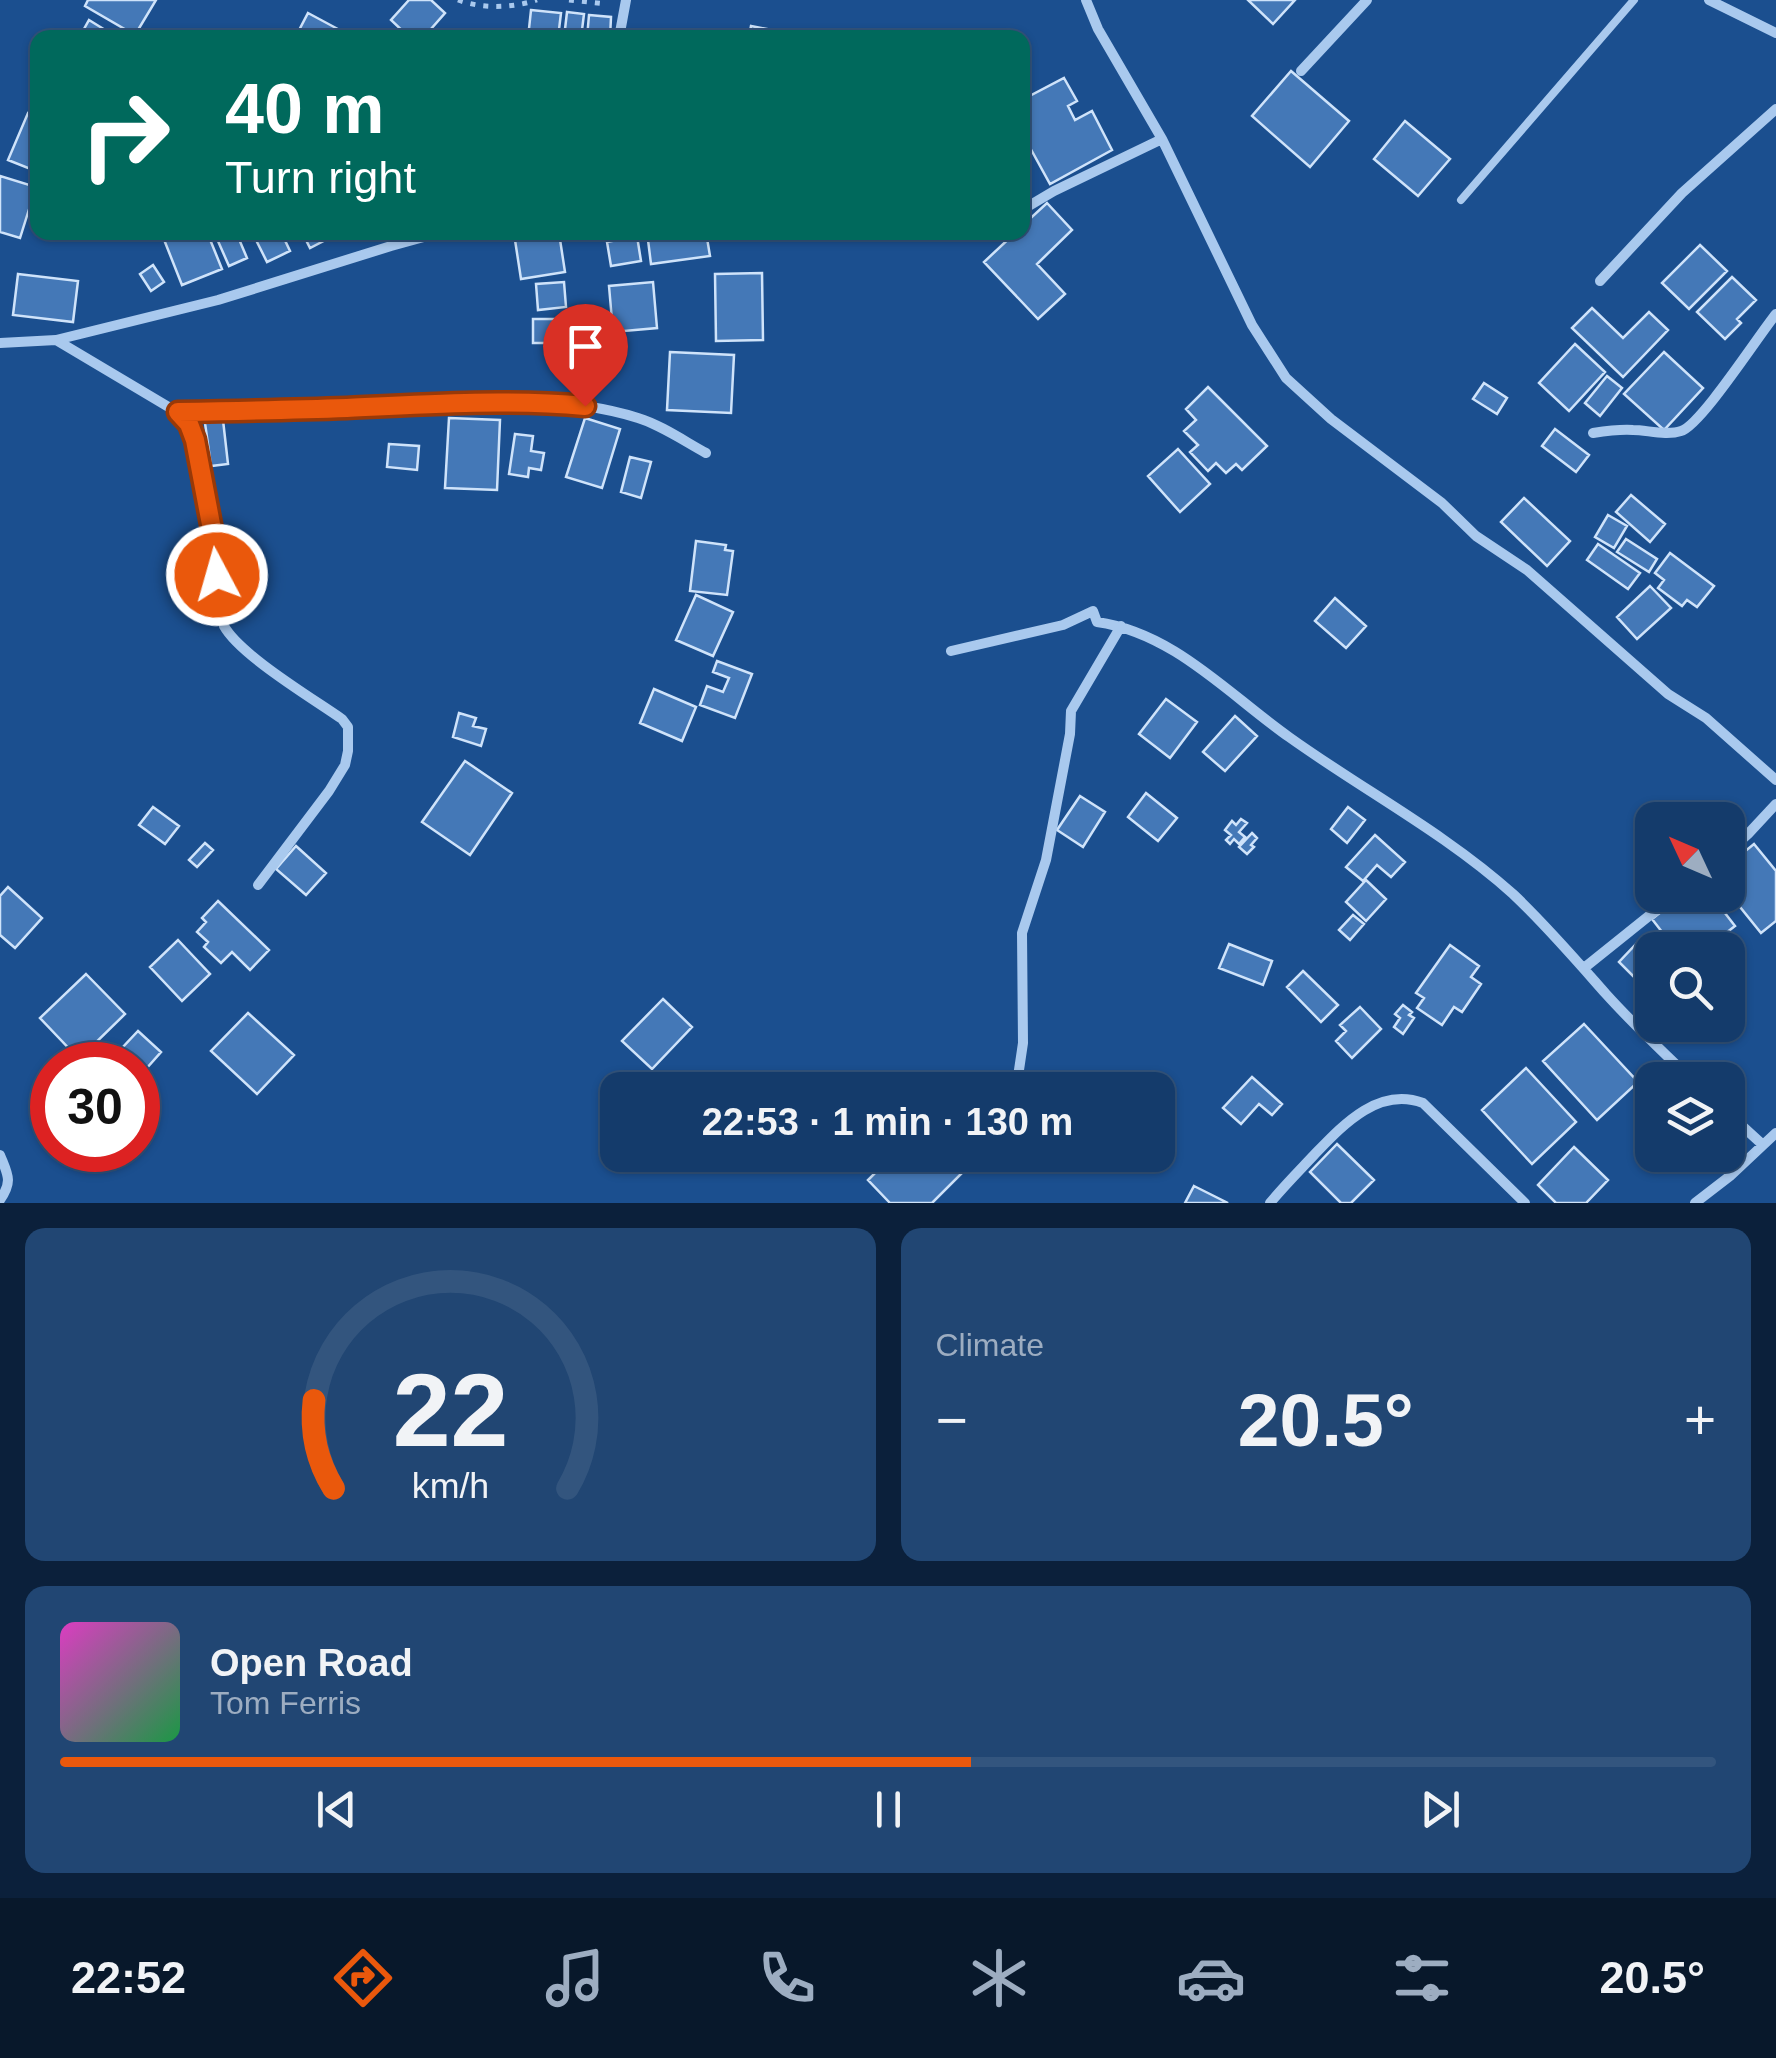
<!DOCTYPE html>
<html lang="en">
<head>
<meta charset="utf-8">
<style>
	:root { --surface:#143b6b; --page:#214673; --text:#f1f3f6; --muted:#9dadc1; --line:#33557e; --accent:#ea580c }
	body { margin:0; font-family:Arial,sans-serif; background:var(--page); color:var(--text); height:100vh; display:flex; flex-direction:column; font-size:38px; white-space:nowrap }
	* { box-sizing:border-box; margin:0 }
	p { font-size:32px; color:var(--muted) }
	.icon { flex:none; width:55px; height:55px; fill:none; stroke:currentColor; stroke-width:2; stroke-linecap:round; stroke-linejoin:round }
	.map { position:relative; height:1203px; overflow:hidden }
	.sheet { display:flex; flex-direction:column; gap:25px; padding:25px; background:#0b203b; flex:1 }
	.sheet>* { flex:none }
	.banner { position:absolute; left:30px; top:30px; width:1000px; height:210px; border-radius:20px; box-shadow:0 2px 8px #0004,0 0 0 2px var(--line); background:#00695c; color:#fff; overflow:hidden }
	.needle { width:65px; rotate:314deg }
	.buttons { position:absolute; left:1635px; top:802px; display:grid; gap:20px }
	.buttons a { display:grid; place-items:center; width:110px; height:110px; border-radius:20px; background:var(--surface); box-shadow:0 2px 8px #0004,0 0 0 2px var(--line); font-size:50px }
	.speed { position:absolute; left:30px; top:1042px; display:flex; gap:20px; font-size:50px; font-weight:700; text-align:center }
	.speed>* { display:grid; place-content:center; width:130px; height:130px; border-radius:50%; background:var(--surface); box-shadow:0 2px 8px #0004,0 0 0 2px var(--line); line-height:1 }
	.speed .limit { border:15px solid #d22; background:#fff; color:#111 }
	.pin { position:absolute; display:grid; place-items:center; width:85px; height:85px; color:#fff; margin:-102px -42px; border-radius:50% 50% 50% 0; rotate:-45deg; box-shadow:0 0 10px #0007 }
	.pin .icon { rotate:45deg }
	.me { position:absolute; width:110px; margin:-55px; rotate:354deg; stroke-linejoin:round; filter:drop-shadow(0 0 8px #0008) }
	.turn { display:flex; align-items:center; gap:35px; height:210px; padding:0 30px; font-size:45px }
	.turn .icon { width:130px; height:130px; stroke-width:2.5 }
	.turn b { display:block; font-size:70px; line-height:85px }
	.big { font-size:75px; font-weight:800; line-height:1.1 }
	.sheet .tile { flex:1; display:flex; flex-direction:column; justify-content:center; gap:15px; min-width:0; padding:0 35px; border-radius:20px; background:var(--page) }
	.sheet .dial { align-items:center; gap:0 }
	.dial svg { height:260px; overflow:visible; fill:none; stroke:var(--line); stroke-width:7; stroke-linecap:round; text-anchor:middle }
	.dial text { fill:var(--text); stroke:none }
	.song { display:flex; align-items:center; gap:30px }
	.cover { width:120px; height:120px; border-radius:15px; background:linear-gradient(135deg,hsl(310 70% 55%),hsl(140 70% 35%)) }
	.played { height:10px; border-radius:5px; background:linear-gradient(90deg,var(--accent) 55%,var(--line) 55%) }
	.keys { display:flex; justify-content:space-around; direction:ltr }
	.heat { display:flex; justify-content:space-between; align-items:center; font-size:55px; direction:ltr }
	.sheet .tiles { flex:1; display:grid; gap:25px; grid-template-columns:1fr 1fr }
	.tile:last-child { grid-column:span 2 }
	.trip { position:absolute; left:600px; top:1072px; width:575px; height:100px; border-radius:20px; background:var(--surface); box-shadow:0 2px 8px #0004,0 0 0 2px var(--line); font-weight:800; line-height:100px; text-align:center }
	.tab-bar { display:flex; height:160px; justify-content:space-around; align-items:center; background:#08182b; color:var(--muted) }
	.tab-bar .icon { width:70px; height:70px }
	.tab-bar .active { color:var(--accent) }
	.tab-bar b { font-size:45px; color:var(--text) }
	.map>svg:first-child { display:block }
	.building { fill:#4478b7; stroke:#cfe3fa; stroke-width:2.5 }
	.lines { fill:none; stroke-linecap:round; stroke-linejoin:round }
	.path { stroke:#a9c9ee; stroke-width:5; stroke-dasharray:5 8; stroke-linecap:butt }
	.service { stroke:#a9c9ee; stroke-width:8 }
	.minor { stroke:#a9c9ee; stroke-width:10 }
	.route-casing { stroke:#983908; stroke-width:25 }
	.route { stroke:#ea580c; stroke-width:18 }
</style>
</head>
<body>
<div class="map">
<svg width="1776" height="1203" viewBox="0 0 1776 1203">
	<rect width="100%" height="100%" fill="#1b4f8f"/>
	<path class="building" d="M 88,0 L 156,0 L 135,35 L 85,6 Z
		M 409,0 L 431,0 L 445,13 L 423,38 L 410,38 L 391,20 Z
		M 1248,0 L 1295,0 L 1273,24 Z
		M 531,10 L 561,13 L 558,38 L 528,38 Z
		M 567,12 L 584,14 L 581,38 L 564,38 Z
		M 308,13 L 349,35 L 348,38 L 295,38 Z
		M 589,15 L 611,17 L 610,38 L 587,38 Z
		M 89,20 L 110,33 L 108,38 L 79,38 Z
		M 751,26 L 767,29 L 766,38 L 749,37 Z
		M 1291,71 L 1349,121 L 1310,167 L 1252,116 Z
		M 1064,78 L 1077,101 L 1068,106 L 1075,120 L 1092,111 L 1112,150 L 1050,184 L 1022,133 L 1022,100 Z
		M 28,113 L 38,117 L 38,172 L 8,160 Z
		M 1405,121 L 1450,159 L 1418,196 L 1374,159 Z
		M 0,176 L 36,187 L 20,238 L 0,232 Z
		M 1047,203 L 1072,230 L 1037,264 L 1065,294 L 1038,319 L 984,262 L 1016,232 L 1022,232 L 1022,226 Z
		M 161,232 L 207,232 L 222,269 L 182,285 Z
		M 214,232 L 236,232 L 247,258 L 229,266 Z
		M 252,232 L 281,232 L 290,251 L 267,262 Z
		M 302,232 L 336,232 L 337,234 L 310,248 Z
		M 647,232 L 706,232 L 710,256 L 651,264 Z
		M 559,233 L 565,272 L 521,279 L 515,240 Z
		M 637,236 L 641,261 L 611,266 L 607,242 Z
		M 1700,245 L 1727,271 L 1689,309 L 1662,283 Z
		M 153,265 L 164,282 L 151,291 L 140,274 Z
		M 762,273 L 763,340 L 716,341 L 715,274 Z
		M 18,274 L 78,281 L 73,322 L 13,315 Z
		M 1732,277 L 1756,300 L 1737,319 L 1741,323 L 1725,339 L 1697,312 Z
		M 564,282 L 566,307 L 538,310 L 536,284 Z
		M 653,282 L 657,328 L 613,332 L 609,286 Z
		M 1592,308 L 1623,338 L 1649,312 L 1668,330 L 1623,377 L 1572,328 Z
		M 533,319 L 569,319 L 569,343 L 533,343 Z
		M 1575,344 L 1605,372 L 1569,411 L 1539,383 Z
		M 670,352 L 734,355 L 731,413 L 667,410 Z
		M 1664,352 L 1703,388 L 1664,430 L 1624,394 Z
		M 1607,376 L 1622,388 L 1600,416 L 1585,403 Z
		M 1484,383 L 1507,398 L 1497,414 L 1473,399 Z
		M 1208,387 L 1267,446 L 1242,470 L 1236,464 L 1226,473 L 1216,463 L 1208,471 L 1190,452 L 1198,445 L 1184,431 L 1196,420 L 1186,409 Z
		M 449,418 L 500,420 L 497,490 L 445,488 Z
		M 585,418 L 620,429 L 602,488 L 566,477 Z
		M 223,420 L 228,464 L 211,466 L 205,423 Z
		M 1555,429 L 1589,455 L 1576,472 L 1542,446 Z
		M 515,434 L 533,436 L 531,451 L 544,453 L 541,470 L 529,468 L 528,477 L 509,474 Z
		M 389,444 L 419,446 L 417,470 L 387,467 Z
		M 1178,449 L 1210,484 L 1180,512 L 1148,476 Z
		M 630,457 L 651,462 L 641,498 L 621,492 Z
		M 1631,495 L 1665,524 L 1650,542 L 1616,512 Z
		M 1524,498 L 1570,541 L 1547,566 L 1501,522 Z
		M 1608,515 L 1627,526 L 1614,548 L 1595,537 Z
		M 1626,539 L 1657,559 L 1649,572 L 1617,552 Z
		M 696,541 L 726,545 L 725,550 L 733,551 L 727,595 L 690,591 Z
		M 1598,544 L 1640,573 L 1628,589 L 1587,560 Z
		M 1670,553 L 1714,586 L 1697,607 L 1687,600 L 1682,606 L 1658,588 L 1664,580 L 1655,573 Z
		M 1650,586 L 1671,608 L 1637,639 L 1617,617 Z
		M 696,595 L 733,612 L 713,656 L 676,640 Z
		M 1335,598 L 1366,626 L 1346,648 L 1315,621 Z
		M 717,661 L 752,674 L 735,718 L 700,705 L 707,686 L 723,692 L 729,678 L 713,672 Z
		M 654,689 L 696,707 L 682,741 L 640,723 Z
		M 1166,699 L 1197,722 L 1170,758 L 1139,734 Z
		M 459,713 L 476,718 L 473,726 L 486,729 L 481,746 L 453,737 Z
		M 1235,716 L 1257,736 L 1225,771 L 1203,752 Z
		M 465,761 L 512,793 L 470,855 L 422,822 Z
		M 1146,793 L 1177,818 L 1158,841 L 1128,817 Z
		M 1080,796 L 1105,812 L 1083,847 L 1057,830 Z
		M 153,807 L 179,826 L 165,844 L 139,825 Z
		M 1348,807 L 1365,820 L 1347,843 L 1331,829 Z
		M 1241,819 L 1247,823 L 1239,832 L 1245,837 L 1239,844 L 1234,839 L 1230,844 L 1226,840 L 1231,835 L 1225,830 L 1232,821 L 1236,825 Z
		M 1252,833 L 1257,838 L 1251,845 L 1254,847 L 1247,854 L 1239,847 Z
		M 1375,835 L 1405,862 L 1391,877 L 1377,865 L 1363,881 L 1346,867 Z
		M 205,843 L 213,850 L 197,867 L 189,860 Z
		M 1754,844 L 1776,871 L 1776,921 L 1761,933 L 1728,892 L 1728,865 Z
		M 296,846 L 326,873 L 306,895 L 276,869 Z
		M 1366,880 L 1386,899 L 1366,921 L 1346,902 Z
		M 8,887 L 42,918 L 15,948 L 0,935 L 0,896 Z
		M 1683,895 L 1711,895 L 1735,926 L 1704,950 L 1676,950 L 1652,919 Z
		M 218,901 L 269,950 L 250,970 L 232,952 L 221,963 L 204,947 L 208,942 L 197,932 L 206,922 L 202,918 Z
		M 1353,915 L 1364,924 L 1350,940 L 1339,930 Z
		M 178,940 L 210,974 L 182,1001 L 150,967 Z
		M 1229,944 L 1272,961 L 1263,985 L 1219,968 Z
		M 1636,944 L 1652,960 L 1652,995 L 1619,962 Z
		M 1450,945 L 1479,966 L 1471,977 L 1481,984 L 1462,1012 L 1454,1007 L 1442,1025 L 1417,1008 L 1424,998 L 1416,993 Z
		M 1303,971 L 1338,1005 L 1321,1022 L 1287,987 Z
		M 86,974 L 125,1014 L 79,1059 L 40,1018 Z
		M 663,999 L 692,1027 L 652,1069 L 622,1041 Z
		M 1403,1005 L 1412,1012 L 1409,1015 L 1414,1018 L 1403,1034 L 1394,1027 L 1400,1018 L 1395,1014 Z
		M 1360,1007 L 1381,1029 L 1352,1058 L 1336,1041 L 1346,1031 L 1340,1025 Z
		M 248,1013 L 294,1055 L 257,1094 L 211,1051 Z
		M 1584,1024 L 1638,1082 L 1597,1120 L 1543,1061 Z
		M 138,1031 L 161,1052 L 138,1078 L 138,1065 L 106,1065 Z
		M 1526,1068 L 1576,1122 L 1532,1164 L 1482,1110 Z
		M 1252,1077 L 1282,1104 L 1272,1115 L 1259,1104 L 1241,1124 L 1223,1108 Z
		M 1337,1144 L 1374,1180 L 1351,1203 L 1341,1203 L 1310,1172 Z
		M 1574,1147 L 1608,1180 L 1586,1203 L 1556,1203 L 1538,1185 Z
		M 893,1155 L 948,1155 L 964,1171 L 932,1203 L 890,1203 L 868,1180 Z
		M 1194,1186 L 1228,1203 L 1185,1203 Z"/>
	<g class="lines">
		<path class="path" d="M 458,0 C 482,9 513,8 537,0
			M 569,0 L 607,4"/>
		<path class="service" d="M 1461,200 L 1634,0"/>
		<path class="minor" d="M 1086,0 L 1098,29 L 1162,139 L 1252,325 L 1286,378 L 1331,419 L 1442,503 L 1476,536 L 1527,570 L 1668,694 L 1706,718 L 1776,780
			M 1709,0 L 1776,33
			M 619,38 L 626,0
			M 1301,71 L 1367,0
			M 1022,210 L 1054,191 L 1162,139
			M 1600,281 L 1682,193 L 1776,109
			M 56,340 L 177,412 C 214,443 212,577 224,626 C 240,655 312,698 342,719 L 348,727 L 348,751 L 345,765 L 329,791 L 258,885
			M 0,343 L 56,340 L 218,300 L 391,246 L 442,232
			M 178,412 C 245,411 311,409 378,406 C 463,402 555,392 638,418 C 661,425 684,441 706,453
			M 1593,433 C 1606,431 1619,429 1633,430 C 1647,430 1666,436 1681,431 C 1701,425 1758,336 1776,314
			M 951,651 L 1063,625 L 1093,611 L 1097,622 C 1174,633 1228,694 1289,737 C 1363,790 1445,833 1513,894 C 1546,925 1576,960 1606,994 C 1633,1024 1663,1052 1692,1080
			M 1728,852 L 1748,834 L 1776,804
			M 1584,968 L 1675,895
			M 1016,1090 L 1023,1043 L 1022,933 L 1046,860 L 1070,734 L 1071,711 L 1121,626
			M 1728,1113 L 1763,1145
			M 0,1155 C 8,1175 13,1181 0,1200
			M 1270,1203 C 1284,1186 1299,1171 1314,1155 C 1342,1126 1378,1086 1423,1103 L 1525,1203
			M 1695,1203 L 1730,1176 L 1776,1133"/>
	</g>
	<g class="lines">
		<g class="route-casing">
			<path id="route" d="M 217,575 L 214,540 L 195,440 L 189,424 L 178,412 C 234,411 290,410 347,408 C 426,404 505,399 585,406"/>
		</g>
		<use href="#route" class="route"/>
	</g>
</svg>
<div class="buttons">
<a><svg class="needle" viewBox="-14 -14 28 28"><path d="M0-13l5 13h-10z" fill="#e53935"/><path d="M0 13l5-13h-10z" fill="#9dadc1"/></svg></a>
<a><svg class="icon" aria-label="search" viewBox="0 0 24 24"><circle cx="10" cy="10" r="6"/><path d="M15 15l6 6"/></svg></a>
<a><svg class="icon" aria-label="layers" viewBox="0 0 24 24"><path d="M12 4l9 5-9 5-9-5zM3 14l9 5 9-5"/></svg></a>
</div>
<div class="speed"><div class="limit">30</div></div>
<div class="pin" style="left:585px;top:406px;background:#d93025"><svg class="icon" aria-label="arrive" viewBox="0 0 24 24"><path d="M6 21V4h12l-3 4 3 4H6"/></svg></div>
<svg class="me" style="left:217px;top:575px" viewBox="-20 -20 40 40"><circle r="17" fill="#ea580c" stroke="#fff" stroke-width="3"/><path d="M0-11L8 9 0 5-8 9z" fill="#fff"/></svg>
<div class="trip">22:53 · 1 min · 130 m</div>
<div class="banner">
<div class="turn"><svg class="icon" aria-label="right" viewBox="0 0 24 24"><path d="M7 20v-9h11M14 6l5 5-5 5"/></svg><div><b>40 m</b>Turn right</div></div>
</div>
</div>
<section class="sheet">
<div class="tiles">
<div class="tile dial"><svg viewBox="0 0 100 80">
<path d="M14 69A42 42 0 1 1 86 69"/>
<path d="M14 69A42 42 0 0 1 8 42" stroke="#ea580c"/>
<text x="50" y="56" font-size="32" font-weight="700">22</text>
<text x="50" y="72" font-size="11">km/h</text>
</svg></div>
<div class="tile"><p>Climate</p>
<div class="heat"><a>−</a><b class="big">20.5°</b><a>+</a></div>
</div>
<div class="tile">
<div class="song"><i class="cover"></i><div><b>Open Road</b><p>Tom Ferris</p></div></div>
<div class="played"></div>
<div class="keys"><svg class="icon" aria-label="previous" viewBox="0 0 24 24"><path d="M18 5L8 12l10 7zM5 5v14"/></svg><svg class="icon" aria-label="pause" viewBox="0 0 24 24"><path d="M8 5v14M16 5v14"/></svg><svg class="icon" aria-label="next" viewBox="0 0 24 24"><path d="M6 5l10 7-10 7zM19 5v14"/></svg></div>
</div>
</div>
</section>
<nav class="tab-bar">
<b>22:52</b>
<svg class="icon active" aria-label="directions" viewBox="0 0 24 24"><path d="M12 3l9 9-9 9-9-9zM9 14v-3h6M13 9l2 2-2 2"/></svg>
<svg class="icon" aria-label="music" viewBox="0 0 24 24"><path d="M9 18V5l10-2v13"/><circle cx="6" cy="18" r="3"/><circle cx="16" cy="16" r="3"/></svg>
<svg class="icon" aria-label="phone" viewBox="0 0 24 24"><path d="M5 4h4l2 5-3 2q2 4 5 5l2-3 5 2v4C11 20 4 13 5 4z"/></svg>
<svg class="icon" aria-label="climate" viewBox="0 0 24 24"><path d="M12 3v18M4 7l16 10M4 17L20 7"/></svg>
<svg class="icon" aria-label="car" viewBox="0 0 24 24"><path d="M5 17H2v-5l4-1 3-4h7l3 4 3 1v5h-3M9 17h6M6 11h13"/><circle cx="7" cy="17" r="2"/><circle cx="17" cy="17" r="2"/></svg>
<svg class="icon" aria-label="filters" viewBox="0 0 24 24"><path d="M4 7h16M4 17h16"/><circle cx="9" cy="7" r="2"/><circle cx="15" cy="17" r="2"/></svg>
<b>20.5°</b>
</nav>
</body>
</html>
